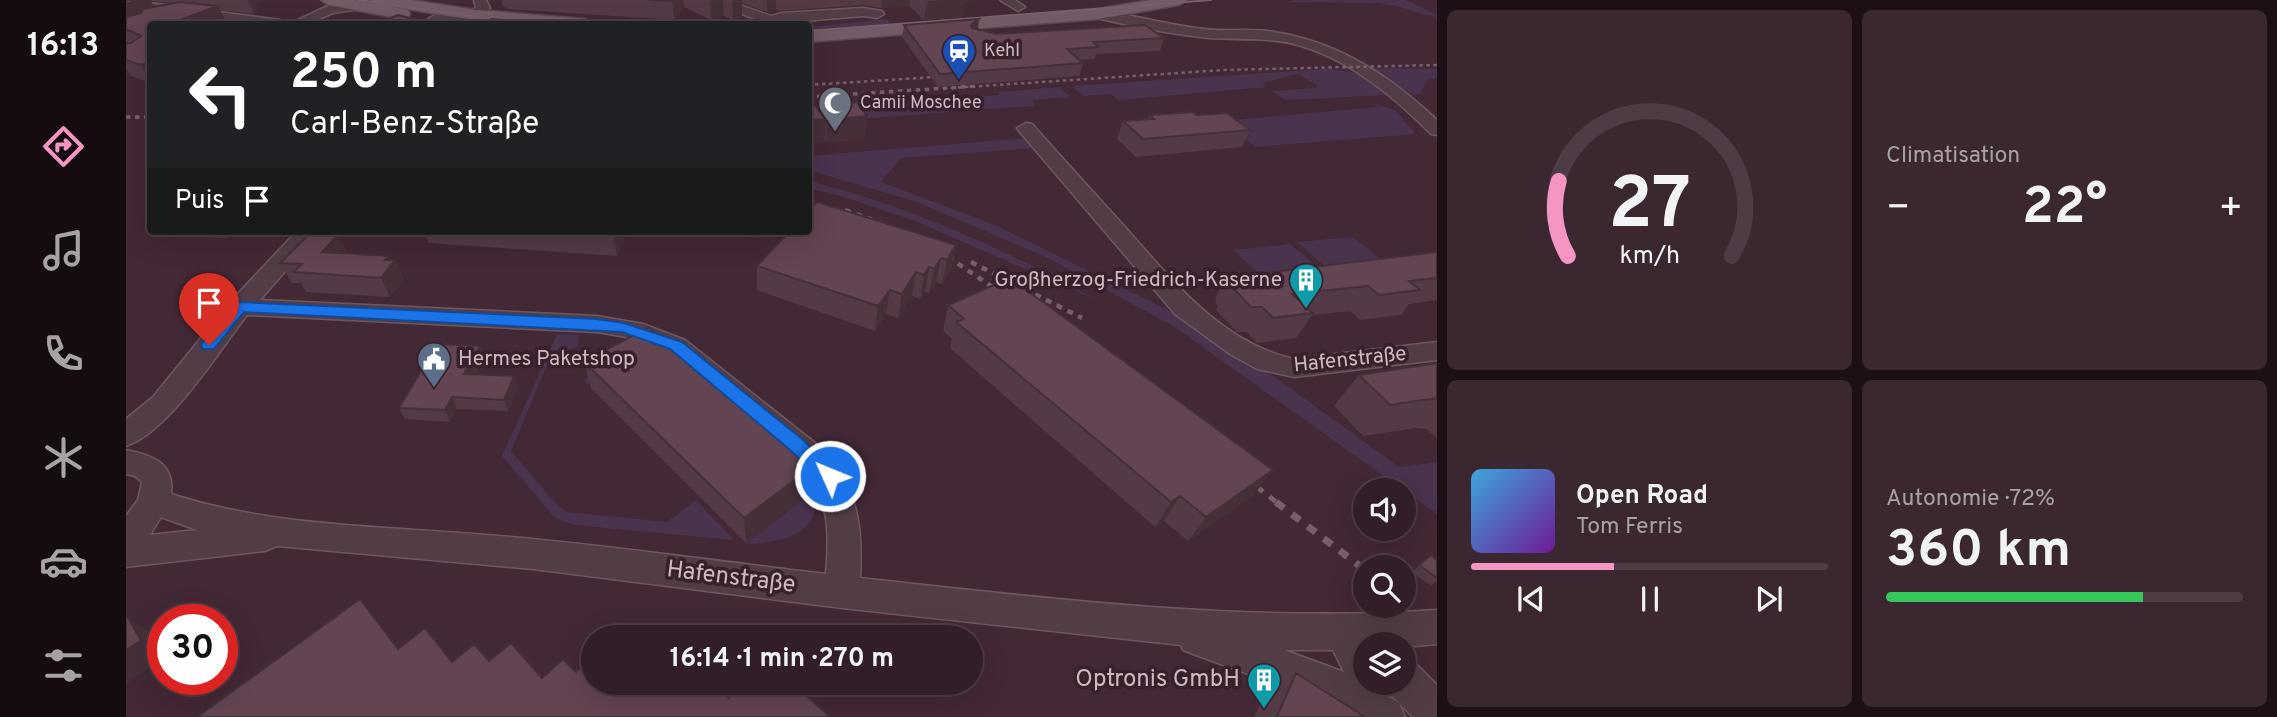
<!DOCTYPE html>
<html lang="fr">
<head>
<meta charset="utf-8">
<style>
	:root { --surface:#321e28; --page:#3a2730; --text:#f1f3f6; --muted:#a8a2a8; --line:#4d3c45; --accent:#f596c2 }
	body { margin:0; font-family:Overpass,sans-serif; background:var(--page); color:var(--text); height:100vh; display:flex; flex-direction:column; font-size:26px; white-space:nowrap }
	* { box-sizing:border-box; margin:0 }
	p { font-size:23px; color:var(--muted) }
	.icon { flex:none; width:38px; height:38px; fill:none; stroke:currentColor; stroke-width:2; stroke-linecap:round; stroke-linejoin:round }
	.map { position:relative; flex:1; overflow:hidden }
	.sheet { display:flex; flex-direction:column; gap:10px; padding:10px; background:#1c1016; width:840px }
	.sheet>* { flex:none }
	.guide { position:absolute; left:21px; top:21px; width:665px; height:214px; border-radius:7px; box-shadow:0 7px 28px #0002,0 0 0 2px var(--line); background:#202124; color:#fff; overflow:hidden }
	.fabs { position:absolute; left:1227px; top:478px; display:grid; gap:14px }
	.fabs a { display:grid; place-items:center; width:63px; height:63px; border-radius:50%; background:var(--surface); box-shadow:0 7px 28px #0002,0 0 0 2px var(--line); font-size:35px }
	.speed { position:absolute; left:21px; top:604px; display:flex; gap:14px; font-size:35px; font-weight:700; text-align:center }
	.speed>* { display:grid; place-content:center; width:91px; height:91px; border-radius:50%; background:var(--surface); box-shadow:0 7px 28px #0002,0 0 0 2px var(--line); line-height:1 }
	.speed .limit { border:10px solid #d22; background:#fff; color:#111 }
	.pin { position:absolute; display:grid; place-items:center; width:60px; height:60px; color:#fff; margin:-72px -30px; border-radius:50% 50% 50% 0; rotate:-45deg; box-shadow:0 0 7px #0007 }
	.pin .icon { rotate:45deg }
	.me { position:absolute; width:77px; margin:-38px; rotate:314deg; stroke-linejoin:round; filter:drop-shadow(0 0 5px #0008) }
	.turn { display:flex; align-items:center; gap:24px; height:147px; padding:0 28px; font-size:32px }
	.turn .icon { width:91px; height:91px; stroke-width:2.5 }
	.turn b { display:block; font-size:49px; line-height:60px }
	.then { display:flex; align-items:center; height:66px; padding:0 28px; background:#0003; gap:14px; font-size:26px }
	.big { font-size:52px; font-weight:700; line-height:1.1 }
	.sheet .tile { flex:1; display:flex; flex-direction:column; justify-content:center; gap:10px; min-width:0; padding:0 24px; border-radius:10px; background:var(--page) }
	.sheet .dial { align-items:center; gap:0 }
	.dial svg { height:182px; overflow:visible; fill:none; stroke:var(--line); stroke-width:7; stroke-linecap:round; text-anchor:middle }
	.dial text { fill:var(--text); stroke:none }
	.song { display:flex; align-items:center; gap:21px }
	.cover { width:84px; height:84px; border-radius:10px; background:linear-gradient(135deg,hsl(200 70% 55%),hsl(280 70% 35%)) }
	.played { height:7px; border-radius:4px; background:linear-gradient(90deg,var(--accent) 40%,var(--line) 40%) }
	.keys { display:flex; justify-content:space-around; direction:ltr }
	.heat { display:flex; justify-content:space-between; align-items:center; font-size:38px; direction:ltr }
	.charge { height:10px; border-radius:5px; background:linear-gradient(90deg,#34c759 72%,var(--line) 0) }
	.sheet .tiles { flex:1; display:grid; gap:10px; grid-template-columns:repeat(2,1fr) }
	.trip { position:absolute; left:455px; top:625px; width:402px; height:70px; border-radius:35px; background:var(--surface); box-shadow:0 7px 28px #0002,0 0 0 2px var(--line); font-weight:700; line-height:70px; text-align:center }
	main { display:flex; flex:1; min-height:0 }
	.tabs { display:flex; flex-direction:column; width:126px; justify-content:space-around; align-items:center; background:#140c10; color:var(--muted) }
	.tabs .icon { width:49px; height:49px }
	.tabs .active { color:var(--accent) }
	.tabs b { font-size:32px; color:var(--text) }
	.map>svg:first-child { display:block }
	.green { fill:#4a334d }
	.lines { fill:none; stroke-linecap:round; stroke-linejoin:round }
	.minor-casing { stroke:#6d5862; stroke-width:3 }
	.major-casing { stroke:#5c4650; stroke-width:3 }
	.minor { fill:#523d47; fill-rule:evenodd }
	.major { fill:#725b66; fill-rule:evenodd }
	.tram { stroke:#795f6c; stroke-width:2 }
	.rail-far4 { stroke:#795f6c; stroke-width:2.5; stroke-dasharray:3.5 3.5; stroke-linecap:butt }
	.rail-far3 { stroke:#795f6c; stroke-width:3.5; stroke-dasharray:4.5 4.5; stroke-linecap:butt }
	.rail-far2 { stroke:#795f6c; stroke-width:4.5; stroke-dasharray:6 6; stroke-linecap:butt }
	.rail-far1 { stroke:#795f6c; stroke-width:5; stroke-dasharray:8 8; stroke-linecap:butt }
	.rail { stroke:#795f6c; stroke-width:7; stroke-dasharray:10 10; stroke-linecap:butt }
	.wall { fill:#543a47; fill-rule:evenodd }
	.shaded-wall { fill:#45303a }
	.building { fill:#624453; stroke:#45303a; stroke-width:2 }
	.route { fill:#1a73e8; stroke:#114b97; stroke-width:2 }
	.labels { text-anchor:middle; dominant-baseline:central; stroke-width:7; stroke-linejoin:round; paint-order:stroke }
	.far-poi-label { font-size:18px; fill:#ccbac2; stroke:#38212c; text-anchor:start }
	.poi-label { font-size:21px; fill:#ccbac2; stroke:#38212c; text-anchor:end }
	.street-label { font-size:21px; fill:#ccbac2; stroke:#38212c }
	.near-street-label { font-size:24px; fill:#ccbac2; stroke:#38212c }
	.near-poi-label { font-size:24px; fill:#ccbac2; stroke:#38212c; text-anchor:end }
</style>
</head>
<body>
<main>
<nav class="tabs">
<b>16:13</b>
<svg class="icon active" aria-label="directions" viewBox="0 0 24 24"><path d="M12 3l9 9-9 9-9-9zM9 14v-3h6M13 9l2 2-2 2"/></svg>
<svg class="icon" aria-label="music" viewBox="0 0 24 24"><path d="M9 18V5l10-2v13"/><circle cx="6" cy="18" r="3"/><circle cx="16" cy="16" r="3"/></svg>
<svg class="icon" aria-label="phone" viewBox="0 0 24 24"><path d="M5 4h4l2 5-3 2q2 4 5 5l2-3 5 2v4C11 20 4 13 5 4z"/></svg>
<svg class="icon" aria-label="climate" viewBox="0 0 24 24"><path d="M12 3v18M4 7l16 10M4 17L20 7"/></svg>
<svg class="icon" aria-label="car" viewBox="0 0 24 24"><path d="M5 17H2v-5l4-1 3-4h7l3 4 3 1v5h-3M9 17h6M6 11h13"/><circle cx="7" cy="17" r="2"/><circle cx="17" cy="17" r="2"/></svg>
<svg class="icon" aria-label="filters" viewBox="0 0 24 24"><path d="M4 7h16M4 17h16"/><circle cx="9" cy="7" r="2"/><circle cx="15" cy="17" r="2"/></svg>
</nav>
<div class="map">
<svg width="1311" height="717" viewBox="0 0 1311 717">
	<rect width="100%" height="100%" fill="#432835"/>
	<path class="green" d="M 1168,0 L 1280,0 L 1311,15 L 1311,18 L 1270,6 L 1251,3 L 1159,2 Z
		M 761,19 L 770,28 L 683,34 L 683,27 Z
		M 1245,68 L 1311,69 L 1311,78 L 1301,80 L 1294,94 L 1287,95 Z
		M 1198,69 C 1223,71 1248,72 1262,95 L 1160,100 L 1145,91 L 1190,88 L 1191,85 L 1172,74 L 1137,83 L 1140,87 L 992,100 L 985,94 L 957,96 L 947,86 Z
		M 934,87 L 945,97 L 906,100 L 910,106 L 903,106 L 683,123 L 683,111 L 873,95 L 872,92 Z
		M 1248,104 L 1270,110 L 1289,134 L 1129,147 L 1095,121 L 1252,107 Z
		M 900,138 L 908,148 L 775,158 L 755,182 L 869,225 L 1042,310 L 1093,347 L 1149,377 L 1273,467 L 1311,462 L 1311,514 L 1047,326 L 922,258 L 791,202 L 683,170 L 682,156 Z
		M 683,181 C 783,206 881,250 971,300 L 789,221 L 712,195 L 683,189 Z
		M 1226,237 L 1265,266 L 1206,273 L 1171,242 Z
		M 1164,244 L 1198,273 L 1139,280 L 1108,250 Z
		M 431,334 L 453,335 L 451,347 L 425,355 L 385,451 L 432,506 L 441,512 L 541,522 L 570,500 L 608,540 L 449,525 L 429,518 L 376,456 Z
		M 520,348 L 533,353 L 552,367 L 675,473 C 712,525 667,543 620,544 L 685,493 L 526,350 L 461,385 L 459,380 L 489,352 L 498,360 Z"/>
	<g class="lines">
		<g class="minor-casing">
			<path id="minor" d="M 0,0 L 154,20 L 161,24 L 128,24 L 0,7 Z
				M 348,0 L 360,0 L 364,8 L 355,18 L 309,23 L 302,19 L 309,15 L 346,11 L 350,7 Z
				M 582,0 L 600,0 L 645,16 L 656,13 L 737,8 L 756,11 L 758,14 L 751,18 L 737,16 L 641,24 Z
				M 874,0 L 889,0 L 899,7 L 892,11 Z
				M 230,2 L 235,3 L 235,9 L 207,13 L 181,24 L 163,24 L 199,7 Z
				M 972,10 C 1008,15 1042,25 1078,29 C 1101,32 1125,28 1148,32 C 1213,42 1264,76 1311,120 L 1311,135 L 1305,134 C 1266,95 1222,58 1168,44 C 1140,37 1111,40 1083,38 C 1045,34 1004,26 967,17 L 965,14 Z
				M 900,123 L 906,124 C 937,159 968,193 999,227 C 1046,280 1095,343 1168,359 L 1311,342 L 1311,360 L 1168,377 L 1131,369 L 1104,354 L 1049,314 L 894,132 L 891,128 Z
				M 171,231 L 194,231 L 134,300 L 471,316 L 517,324 L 559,340 L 703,454 C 732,492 737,531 734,578 C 926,599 1118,623 1311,610 L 1311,644 L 1278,647 L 1278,644 L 1239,644 L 1239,682 L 1255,682 L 1249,689 L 1273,703 L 1279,717 L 1221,717 L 1191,699 L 1070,655 L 1057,650 L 1055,645 L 716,608 L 407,569 L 151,546 L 139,551 L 0,567 L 0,516 L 12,500 L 16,482 L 9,476 L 0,474 L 0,450 C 26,455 49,463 45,494 C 148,527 255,526 361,535 C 475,544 587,561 700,574 C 703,536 704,503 681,472 L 541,352 L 512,339 L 471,332 L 121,315 C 93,351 42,433 0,446 L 0,419 L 27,397 L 105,301 ZM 35,517 L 71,530 L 24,535 ZM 1158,650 L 1207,650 L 1218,672 Z
				M 1278,661 L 1292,666 L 1311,685 L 1311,717 L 1287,717 L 1264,694 L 1260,682 L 1278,682 Z"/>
		</g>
		<g class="major-casing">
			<path id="major" d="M 195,0 L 229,0 L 248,4 L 245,0 L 285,0 L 350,10 L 459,19 L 468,24 C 400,31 330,17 262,6 L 282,10 L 284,14 L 282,18 L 276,19 L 203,5 Z
				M 1024,0 L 1061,0 L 1053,5 L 972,19 L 682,42 L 682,32 L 972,9 Z"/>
		</g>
		<use href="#minor" class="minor"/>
		<use href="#major" class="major"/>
		<path class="tram" d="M 233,0 L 404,24
			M 682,31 L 1085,0"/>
		<path class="rail-far4" d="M 682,85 L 825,76
			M 825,88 L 1097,70 L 1311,65"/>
		<path class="rail-far3" d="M 682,97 L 852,86
			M 0,117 L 24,117"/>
		<path class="rail-far2" d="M 719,210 L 771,229
			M 812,250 L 881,297
			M 845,262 L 956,318"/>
		<path class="rail-far1" d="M 1118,477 L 1153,504"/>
		<path class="rail" d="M 1150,502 L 1239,570"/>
	</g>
	<path class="wall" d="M 0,0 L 136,0 L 129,3 L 128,14 L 94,10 L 101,23 L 98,24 L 24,24 L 24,83 L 5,76 L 0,78 ZM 24,1 L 46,3 L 28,7 Z
		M 375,0 L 846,0 L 839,2 L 837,17 L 798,20 L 783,6 L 755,8 L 737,5 L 652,11 L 650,9 L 641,12 L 616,3 L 616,17 L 607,20 L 598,16 L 585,20 L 558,7 L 548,20 L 382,9 L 376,5 Z
		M 853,19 L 852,30 L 870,34 L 1038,38 L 1034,51 L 970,54 L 969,59 L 953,60 L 957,63 L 953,76 L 812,87 L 776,37 L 778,25 Z
		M 682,106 L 692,110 L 692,106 L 741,116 L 739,139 L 682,143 Z
		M 1024,115 L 1071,115 L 1124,130 L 1116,147 L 1010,157 L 991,139 L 997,121 L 1022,119 Z
		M 69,231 L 108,231 L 100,238 L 73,237 Z
		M 298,231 L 502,231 L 491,256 L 303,243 Z
		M 587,231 L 636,231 L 632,238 Z
		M 830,245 L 825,269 L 816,284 L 810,282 L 803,293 L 799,292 L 794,299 L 786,296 L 772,318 L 760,314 L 749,331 L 631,290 L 631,266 Z
		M 1311,252 L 1311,300 L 1283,304 L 1275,315 L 1234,320 L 1224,311 L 1186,315 L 1170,338 L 1131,343 L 1121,332 L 1111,332 L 1090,310 L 1092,306 L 1089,303 L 1090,300 L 1089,298 L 1102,274 L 1129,274 Z
		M 221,253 L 263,256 L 264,260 L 269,260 L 278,280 L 264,297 L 180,292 L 175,283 L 166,283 L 154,263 Z
		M 822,305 L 1128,495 L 1062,541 L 1038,521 L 1029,527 L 824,348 L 826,339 L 817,331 Z
		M 354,346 L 358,357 L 349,375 L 388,376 L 392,388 L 382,411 L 331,409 L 324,422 L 279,419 L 273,408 Z
		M 458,362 L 686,467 L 685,492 L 620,543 L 465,388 Z
		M 1311,363 L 1311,439 L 1301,429 L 1290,428 L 1237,436 L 1208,406 L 1233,375 Z
		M 1305,555 L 1311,560 L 1311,581 L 1305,586 L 1286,572 Z
		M 1170,673 L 1239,717 L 1128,717 L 1135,703 Z"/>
	<path class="shaded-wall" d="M 13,0 L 24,0 L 32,14 L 0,24 L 0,4 Z
		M 121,0 L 136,0 L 129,3 L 128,14 Z
		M 547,0 L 557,0 L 558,7 L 548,20 L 546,1 Z
		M 588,0 L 597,0 L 598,16 L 585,20 L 584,1 Z
		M 609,0 L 616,0 L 616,17 L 607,20 L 606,1 Z
		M 641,0 L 650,0 L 650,9 L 641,12 Z
		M 756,0 L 784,0 L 783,6 L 755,8 Z
		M 818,0 L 846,0 L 839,2 L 837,17 L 798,20 L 801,1 Z
		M 92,6 L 101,23 L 98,24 L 43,24 Z
		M 853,19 L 851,31 L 843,37 L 845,25 Z
		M 24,62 L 24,80 L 15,65 Z
		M 0,69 L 5,76 L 0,78 Z
		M 741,116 L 739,139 L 700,143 L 701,120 Z
		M 700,119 L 699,142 L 682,143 L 682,120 Z
		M 96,231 L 108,231 L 100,238 Z
		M 490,231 L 502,231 L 491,256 L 487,236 Z
		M 212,235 L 222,255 L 196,252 Z
		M 830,245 L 825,269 L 816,284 L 821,260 Z
		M 263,256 L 266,264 L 269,260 L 278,280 L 264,297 L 255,278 L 259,260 Z
		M 815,258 L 810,282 L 803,293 L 808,269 Z
		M 803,267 L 799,292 L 794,299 L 798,275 Z
		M 790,272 L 786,296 L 772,318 L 776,294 Z
		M 764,290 L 760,314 L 749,331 L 752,306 Z
		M 354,346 L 358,357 L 343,386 L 338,374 Z
		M 388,376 L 392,388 L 382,411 L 378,400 Z
		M 326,397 L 331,409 L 324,422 L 319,410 Z
		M 686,467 L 685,492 L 620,543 L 618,518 Z
		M 1147,470 L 1128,495 L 1062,541 L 1080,517 Z
		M 1054,496 L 1038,521 L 1029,527 L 1045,502 Z
		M 2,617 L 26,634 L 37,655 L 37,659 L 0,684 L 0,650 Z"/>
	<path class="building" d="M 0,0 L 13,0 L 0,4 Z
		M 523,0 L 547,0 L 546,1 Z
		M 54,2 L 92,6 L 43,24 L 24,24 L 24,62 L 15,65 L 0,60 L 0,43 L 5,43 L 15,36 L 5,31 L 0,30 L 0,17 L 15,13 L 17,9 Z
		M 272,15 L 303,23 L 299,24 L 250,24 Z
		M 365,19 L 429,24 L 363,24 Z
		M 853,19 L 845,25 L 846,28 L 870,34 L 1019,25 L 1038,38 L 967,42 L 972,47 L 941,49 L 957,63 L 814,74 L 778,25 Z
		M 731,102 L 741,116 L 701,120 L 692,106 Z
		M 682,106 L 689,106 L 700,119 L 682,120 Z
		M 1067,112 L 1071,115 L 1101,113 L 1124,130 L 1017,139 L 997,121 L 1028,119 L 1024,115 Z
		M 691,202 L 830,245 L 821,260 L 815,258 L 808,269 L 803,267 L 798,275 L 790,272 L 776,294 L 764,290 L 752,306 L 631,266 L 664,231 L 682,231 L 682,211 Z
		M 410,231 L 490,231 L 487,236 Z
		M 183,234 L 212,235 L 196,252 L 263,256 L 259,260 L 269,260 L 255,278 L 168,272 L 176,264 L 154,263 Z
		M 1311,252 L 1311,278 L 1283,281 L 1294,290 L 1253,295 L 1242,286 L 1166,294 L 1187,313 L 1147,318 L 1136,307 L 1125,307 L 1104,285 L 1108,284 L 1102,278 L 1107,278 L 1102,274 L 1126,271 L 1129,274 Z
		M 884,278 L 1147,470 L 1080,517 L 1054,496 L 1045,502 L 830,322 L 838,319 L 822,305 Z
		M 522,327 L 686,467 L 618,518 L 458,362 Z
		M 311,344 L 354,346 L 338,374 L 388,376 L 378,400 L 326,397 L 319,410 L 273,408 Z
		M 1311,363 L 1311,398 L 1264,405 L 1233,375 Z
		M 1305,555 L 1311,560 L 1311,578 L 1293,565 Z
		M 234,599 L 272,649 L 299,628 L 326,662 L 348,644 L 363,661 L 385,643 L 416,678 L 437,659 L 450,672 L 467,656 L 467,682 L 502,682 L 505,686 L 509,682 L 542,682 L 544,685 L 546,682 L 586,682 L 603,698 L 616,682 L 624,682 L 639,696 L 651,682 L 665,682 L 704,717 L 71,717 Z
		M 2,617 L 15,641 L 0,650 L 0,618 Z
		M 1170,673 L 1239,717 L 1151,717 Z"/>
	<path class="route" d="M 114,302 L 471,319 L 498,323 L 556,342 L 676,439 L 713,476 L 710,481 L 704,483 L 697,481 L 663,449 L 544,349 L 496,332 L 118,312 L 88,349 L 77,349 L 75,345 L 77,342 L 109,303 Z"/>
	<defs>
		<g id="station-pin" transform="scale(1.75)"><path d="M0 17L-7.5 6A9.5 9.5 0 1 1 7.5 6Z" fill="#1a4fb4" stroke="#38212c"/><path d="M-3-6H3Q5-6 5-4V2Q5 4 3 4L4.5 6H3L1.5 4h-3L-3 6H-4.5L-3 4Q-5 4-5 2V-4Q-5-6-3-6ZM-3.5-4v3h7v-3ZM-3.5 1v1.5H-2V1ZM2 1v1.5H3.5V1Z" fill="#fff"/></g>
		<g id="mosque-pin" transform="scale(1.75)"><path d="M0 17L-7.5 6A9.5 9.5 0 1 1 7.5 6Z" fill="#6b7280" stroke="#38212c"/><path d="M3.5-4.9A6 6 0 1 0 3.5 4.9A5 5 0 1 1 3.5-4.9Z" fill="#fff"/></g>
		<g id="building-pin" transform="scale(1.75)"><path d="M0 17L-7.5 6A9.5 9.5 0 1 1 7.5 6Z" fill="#0f9aa8" stroke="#38212c"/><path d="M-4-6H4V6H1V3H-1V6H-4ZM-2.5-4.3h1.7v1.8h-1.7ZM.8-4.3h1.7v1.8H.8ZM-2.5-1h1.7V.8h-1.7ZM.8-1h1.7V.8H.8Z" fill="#fff"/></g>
		<g id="civic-pin" transform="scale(1.75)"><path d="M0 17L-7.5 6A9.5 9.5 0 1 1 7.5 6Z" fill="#5c6f8a" stroke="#38212c"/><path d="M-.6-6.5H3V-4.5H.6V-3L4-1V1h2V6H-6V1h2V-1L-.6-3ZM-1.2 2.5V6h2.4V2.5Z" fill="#fff"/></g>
	</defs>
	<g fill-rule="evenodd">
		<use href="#station-pin" x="833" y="51"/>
		<use href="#mosque-pin" x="709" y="103"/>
		<use href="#building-pin" x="1180" y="280"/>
		<use href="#civic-pin" x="308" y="359"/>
		<use href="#building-pin" x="1138" y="680"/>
	</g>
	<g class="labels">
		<g class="far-poi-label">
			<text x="858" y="51">Kehl</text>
			<text x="734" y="103">Camii Moschee</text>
		</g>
		<g class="poi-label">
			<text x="1156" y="280">Großherzog-Friedrich-Kaserne</text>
			<text x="332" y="359" text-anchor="start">Hermes Paketshop</text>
		</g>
		<g class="street-label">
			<text transform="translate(1224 360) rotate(-6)">Hafenstraße</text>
		</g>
		<g class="near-street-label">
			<text transform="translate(605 578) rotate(7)">Hafenstraße</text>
		</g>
		<g class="near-poi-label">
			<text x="1114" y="680">Optronis GmbH</text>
		</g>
	</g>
</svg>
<div class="fabs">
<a><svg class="icon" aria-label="sound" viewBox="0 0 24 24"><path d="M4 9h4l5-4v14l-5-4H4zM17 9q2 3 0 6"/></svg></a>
<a><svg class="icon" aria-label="search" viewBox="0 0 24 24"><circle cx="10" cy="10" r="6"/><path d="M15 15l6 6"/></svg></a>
<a><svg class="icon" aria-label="layers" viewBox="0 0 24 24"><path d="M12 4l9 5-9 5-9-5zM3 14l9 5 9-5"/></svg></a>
</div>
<div class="speed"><div class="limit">30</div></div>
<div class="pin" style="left:83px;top:345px;background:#d93025"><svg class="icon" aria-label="arrive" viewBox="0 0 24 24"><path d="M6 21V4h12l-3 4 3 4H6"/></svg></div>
<svg class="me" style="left:704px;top:476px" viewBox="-20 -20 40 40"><circle r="17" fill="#1a73e8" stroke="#fff" stroke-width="3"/><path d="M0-11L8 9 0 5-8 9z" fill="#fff"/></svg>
<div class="trip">16:14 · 1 min · 270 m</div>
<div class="guide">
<div class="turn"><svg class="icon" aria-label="left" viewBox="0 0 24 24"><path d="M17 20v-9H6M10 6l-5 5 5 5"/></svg><div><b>250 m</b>Carl-Benz-Straße</div></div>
<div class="then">Puis<svg class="icon" aria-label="arrive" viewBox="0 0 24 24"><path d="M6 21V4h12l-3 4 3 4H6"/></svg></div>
</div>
</div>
<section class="sheet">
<div class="tiles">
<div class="tile dial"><svg viewBox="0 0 100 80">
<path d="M14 69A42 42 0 1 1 86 69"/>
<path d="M14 69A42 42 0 0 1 10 36" stroke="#f596c2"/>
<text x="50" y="56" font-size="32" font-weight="700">27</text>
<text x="50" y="72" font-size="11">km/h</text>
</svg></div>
<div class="tile"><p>Climatisation</p>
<div class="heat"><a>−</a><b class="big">22°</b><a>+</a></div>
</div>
<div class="tile">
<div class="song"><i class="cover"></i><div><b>Open Road</b><p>Tom Ferris</p></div></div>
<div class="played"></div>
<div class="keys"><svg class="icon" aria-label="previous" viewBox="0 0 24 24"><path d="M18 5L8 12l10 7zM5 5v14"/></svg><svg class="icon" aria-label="pause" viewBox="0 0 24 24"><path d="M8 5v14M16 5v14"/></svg><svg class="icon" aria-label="next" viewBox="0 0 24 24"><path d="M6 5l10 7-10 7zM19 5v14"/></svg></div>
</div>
<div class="tile"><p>Autonomie · 72%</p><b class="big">360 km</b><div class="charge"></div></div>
</div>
</section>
</main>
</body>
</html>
